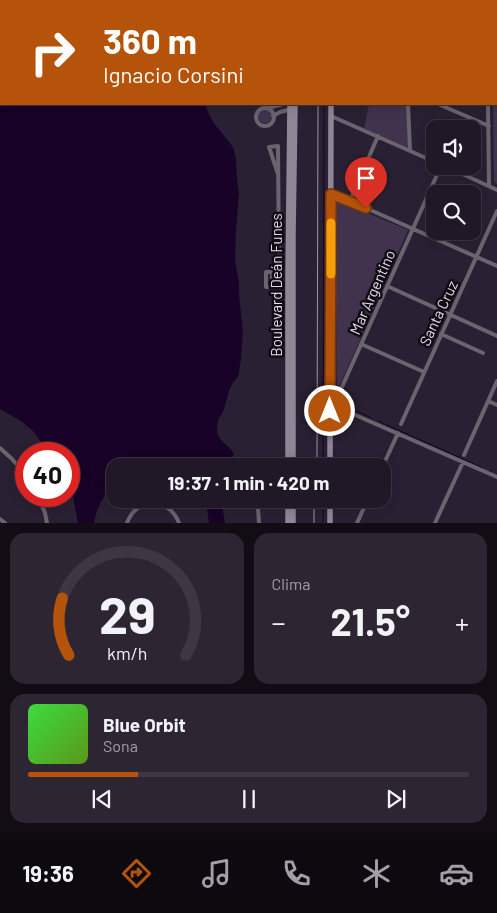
<!DOCTYPE html>
<html lang="es">
<head>
<meta charset="utf-8">
<style>
	:root { --surface:#201826; --page:#2d2532; --text:#f1f3f6; --muted:#a2a0a7; --line:#3d3743; --accent:#b45309 }
	body { margin:0; font-family:Barlow,sans-serif; background:var(--page); color:var(--text); height:100vh; display:flex; flex-direction:column; font-size:19px; white-space:nowrap }
	* { box-sizing:border-box; margin:0 }
	p { font-size:16px; color:var(--muted) }
	.icon { flex:none; width:28px; height:28px; fill:none; stroke:currentColor; stroke-width:2; stroke-linecap:round; stroke-linejoin:round }
	.map { position:relative; height:523px; overflow:hidden }
	.panel { display:flex; flex-direction:column; gap:10px; padding:10px; background:#120d15; flex:1 }
	.panel>* { flex:none }
	.hud { position:absolute; left:0px; top:0px; width:498px; height:105px; box-shadow:0 2px 12px #0003,0 0 0 1px var(--line); background:#b45309; color:#fff; overflow:hidden }
	.tools { position:absolute; left:426px; top:120px; display:grid; gap:10px }
	.tools a { display:grid; place-items:center; width:55px; height:55px; border-radius:10px; background:var(--surface); box-shadow:0 2px 12px #0003,0 0 0 1px var(--line); font-size:25px }
	.speed { position:absolute; left:15px; top:442px; display:flex; gap:10px; font-size:25px; font-weight:700; text-align:center }
	.speed>* { display:grid; place-content:center; width:65px; height:65px; border-radius:50%; background:var(--surface); box-shadow:0 2px 12px #0003,0 0 0 1px var(--line); line-height:1 }
	.speed .limit { border:8px solid #d22; background:#fff; color:#111 }
	.pin { position:absolute; display:grid; place-items:center; width:42px; height:42px; color:#fff; margin:-51px -21px; border-radius:50% 50% 50% 0; rotate:-45deg; box-shadow:0 0 5px #0007 }
	.pin .icon { rotate:45deg }
	.me { position:absolute; width:55px; margin:-28px; rotate:0deg; stroke-linejoin:round; filter:drop-shadow(0 0 4px #0008) }
	.turn { display:flex; align-items:center; gap:18px; height:105px; padding:0 20px; font-size:22px }
	.turn .icon { width:65px; height:65px; stroke-width:2.5 }
	.turn b { display:block; font-size:35px; line-height:42px }
	.big { font-size:38px; font-weight:700; line-height:1.1 }
	.panel .widget { flex:1; display:flex; flex-direction:column; justify-content:center; gap:8px; min-width:0; padding:0 18px; border-radius:15px; background:var(--page) }
	.panel .dial { align-items:center; gap:0 }
	.dial svg { height:130px; overflow:visible; fill:none; stroke:var(--line); stroke-width:7; stroke-linecap:round; text-anchor:middle }
	.dial text { fill:var(--text); stroke:none }
	.song { display:flex; align-items:center; gap:15px }
	.cover { width:60px; height:60px; border-radius:8px; background:linear-gradient(135deg,hsl(120 70% 55%),hsl(90 70% 35%)) }
	.played { height:5px; border-radius:2px; background:linear-gradient(90deg,var(--accent) 25%,var(--line) 25%) }
	.keys { display:flex; justify-content:space-around; direction:ltr }
	.heat { display:flex; justify-content:space-between; align-items:center; font-size:28px; direction:ltr }
	.panel .tiles { flex:1; display:grid; gap:10px; grid-template-columns:1fr 1fr }
	.widget:last-child { grid-column:span 2 }
	.trip { position:absolute; left:106px; top:458px; width:285px; height:50px; border-radius:15px; background:var(--surface); box-shadow:0 2px 12px #0003,0 0 0 1px var(--line); font-weight:700; line-height:50px; text-align:center }
	.tab-bar { display:flex; height:80px; justify-content:space-around; align-items:center; background:#0d0a0f; color:var(--muted) }
	.tab-bar .icon { width:35px; height:35px }
	.tab-bar .current { color:var(--accent) }
	.tab-bar b { font-size:22px; color:var(--text) }
	.map>svg:first-child { display:block }
	.green { fill:#41334d }
	.water { fill:#180227 }
	.lines { fill:none; stroke-linecap:round; stroke-linejoin:round }
	.stream { stroke:#180227; stroke-width:1 }
	.street { stroke:#69646d; stroke-width:4 }
	.secondary { stroke:#8f8796; stroke-width:5.5 }
	.rail { stroke:#9d95a4; stroke-width:1 }
	.route-casing { stroke:#753606; stroke-width:12 }
	.route { stroke:#b45309; stroke-width:9 }
	.slow { stroke:#f59e0b; stroke-width:9 }
	.labels { text-anchor:middle; dominant-baseline:central; stroke-width:5; stroke-linejoin:round; paint-order:stroke }
	.street-label { font-size:15px; fill:#e1dae7; stroke:#110c14 }
</style>
</head>
<body>
<div class="map">
<svg width="497" height="523" viewBox="0 0 497 523">
	<rect width="100%" height="100%" fill="#2a2033"/>
	<path class="green" d="M 493,0 L 497,0 L 497,184 L 494,181 L 493,104 L 496,104 L 496,1 L 493,1 Z
		M 369,104 L 407,104 L 408,148 L 364,129 Z
		M258 116a7 7 0 1 1 14 0a7 7 0 1 1-14 0Z
		M 339,201 L 408,230 L 340,385 L 337,386 L 335,203 Z"/>
	<path class="water" d="M 0,17 L 1,17 L 1,104 L 205,104 L 207,110 L 213,122 L 233,147 L 236,159 L 237,180 L 239,193 L 236,230 L 235,260 L 239,284 L 239,295 L 243,332 L 241,359 L 238,377 C 225,389 229,403 220,417 L 219,417 C 218,421 217,426 217,430 C 217,441 230,445 234,454 L 227,466 L 115,466 L 115,485 C 103,495 97,507 94,523 L 78,523 L 74,502 L 74,499 L 69,486 L 69,454 L 49,454 L 34,432 L 21,421 L 0,409 Z
		M 201,499 L 221,499 L 225,523 L 209,523 L 207,509 Z"/>
	<g class="lines">
		<path class="stream" d="M 325,1 L 325,0
			M 336,402 L 372,418
			M 378,421 L 483,468
			M 323,466 L 324,104
			M 489,471 L 491,472
			M 497,474 L 497,475
			M 323,523 L 323,499"/>
		<path class="street" d="M 54,0 L 57,1 L 60,0
			M 66,0 L 69,1
			M 111,0 L 115,0
			M 226,0 L 227,1
			M 344,0 L 348,1
			M 410,0 L 410,1
			M 488,0 L 488,1
			M 247,1 L 249,0
			M 408,104 L 410,150
			M 438,104 L 489,126
			M 488,104 L 489,186
			M 268,108 L 283,104
			M256 117a9 9 0 1 1 18 0a9 9 0 1 1-18 0Z
			M 273,116 L 280,112 L 292,109
			M 331,116 L 435,162
			M 445,166 L 497,190
			M 331,194 L 350,201 L 497,266
			M 350,201 L 378,136
			M 272,272 L 272,287 L 266,287 L 266,272 L 272,272 L 275,269 L 279,268 L 278,146 L 269,147 L 278,174
			M 387,286 L 497,336
			M 441,334 L 483,353
			M 361,344 L 424,372
			M 330,393 L 335,393 L 342,387 L 441,166
			M 488,401 L 497,405
			M 346,411 L 497,477
			M 401,424 L 497,211
			M 0,448 L 12,459 L 26,475
			M 464,455 L 497,381
			M 382,468 L 398,433
			M 38,496 L 45,513 L 47,523
			M 255,499 L 258,508 L 259,523
			M 0,519 L 5,523
			M 127,523 C 137,496 169,497 179,523
			M 357,523 L 368,499
			M 435,523 L 463,462"/>
		<path class="secondary" d="M 292,0 L 292,1
			M 297,1 L 297,0
			M 331,1 L 331,0
			M 288,466 L 288,277 L 290,104
			M 293,466 L 293,234 L 295,104
			M 330,466 L 331,104
			M 293,499 L 293,523
			M 288,523 L 288,499
			M 330,523 L 330,499"/>
		<path class="rail" d="M 315,1 L 315,0
			M 317,466 L 318,104
			M 314,523 L 314,499"/>
	</g>
	<g class="lines">
		<g class="route-casing">
			<path id="route" d="M 330,411 L 331,194 L 366,208"/>
		</g>
		<use href="#route" class="route"/>
		<path class="slow" d="M 331,223 L 331,274"/>
	</g>
	<g class="labels">
		<g class="street-label">
			<text transform="translate(276 285) rotate(-90)">Boulevard Deán Funes</text>
			<text transform="translate(372 292) rotate(-66)">Mar Argentino</text>
			<text transform="translate(438 313) rotate(-65)">Santa Cruz</text>
		</g>
	</g>
</svg>
<div class="tools">
<a><svg class="icon" aria-label="sound" viewBox="0 0 24 24"><path d="M4 9h4l5-4v14l-5-4H4zM17 9q2 3 0 6"/></svg></a>
<a><svg class="icon" aria-label="search" viewBox="0 0 24 24"><circle cx="10" cy="10" r="6"/><path d="M15 15l6 6"/></svg></a>
</div>
<div class="speed"><div class="limit">40</div></div>
<div class="pin" style="left:366px;top:208px;background:#d93025"><svg class="icon" aria-label="arrive" viewBox="0 0 24 24"><path d="M6 21V4h12l-3 4 3 4H6"/></svg></div>
<svg class="me" style="left:330px;top:411px" viewBox="-20 -20 40 40"><circle r="17" fill="#b45309" stroke="#fff" stroke-width="3"/><path d="M0-11L8 9 0 5-8 9z" fill="#fff"/></svg>
<div class="trip">19:37 · 1 min · 420 m</div>
<div class="hud">
<div class="turn"><svg class="icon" aria-label="right" viewBox="0 0 24 24"><path d="M7 20v-9h11M14 6l5 5-5 5"/></svg><div><b>360 m</b>Ignacio Corsini</div></div>
</div>
</div>
<section class="panel">
<div class="tiles">
<div class="widget dial"><svg viewBox="0 0 100 80">
<path d="M14 69A42 42 0 1 1 86 69"/>
<path d="M14 69A42 42 0 0 1 10 34" stroke="#b45309"/>
<text x="50" y="56" font-size="32" font-weight="700">29</text>
<text x="50" y="72" font-size="11">km/h</text>
</svg></div>
<div class="widget"><p>Clima</p>
<div class="heat"><a>−</a><b class="big">21.5°</b><a>+</a></div>
</div>
<div class="widget">
<div class="song"><i class="cover"></i><div><b>Blue Orbit</b><p>Sona</p></div></div>
<div class="played"></div>
<div class="keys"><svg class="icon" aria-label="previous" viewBox="0 0 24 24"><path d="M18 5L8 12l10 7zM5 5v14"/></svg><svg class="icon" aria-label="pause" viewBox="0 0 24 24"><path d="M8 5v14M16 5v14"/></svg><svg class="icon" aria-label="next" viewBox="0 0 24 24"><path d="M6 5l10 7-10 7zM19 5v14"/></svg></div>
</div>
</div>
</section>
<nav class="tab-bar">
<b>19:36</b>
<svg class="icon current" aria-label="directions" viewBox="0 0 24 24"><path d="M12 3l9 9-9 9-9-9zM9 14v-3h6M13 9l2 2-2 2"/></svg>
<svg class="icon" aria-label="music" viewBox="0 0 24 24"><path d="M9 18V5l10-2v13"/><circle cx="6" cy="18" r="3"/><circle cx="16" cy="16" r="3"/></svg>
<svg class="icon" aria-label="phone" viewBox="0 0 24 24"><path d="M5 4h4l2 5-3 2q2 4 5 5l2-3 5 2v4C11 20 4 13 5 4z"/></svg>
<svg class="icon" aria-label="climate" viewBox="0 0 24 24"><path d="M12 3v18M4 7l16 10M4 17L20 7"/></svg>
<svg class="icon" aria-label="car" viewBox="0 0 24 24"><path d="M5 17H2v-5l4-1 3-4h7l3 4 3 1v5h-3M9 17h6M6 11h13"/><circle cx="7" cy="17" r="2"/><circle cx="17" cy="17" r="2"/></svg>
</nav>
</body>
</html>
